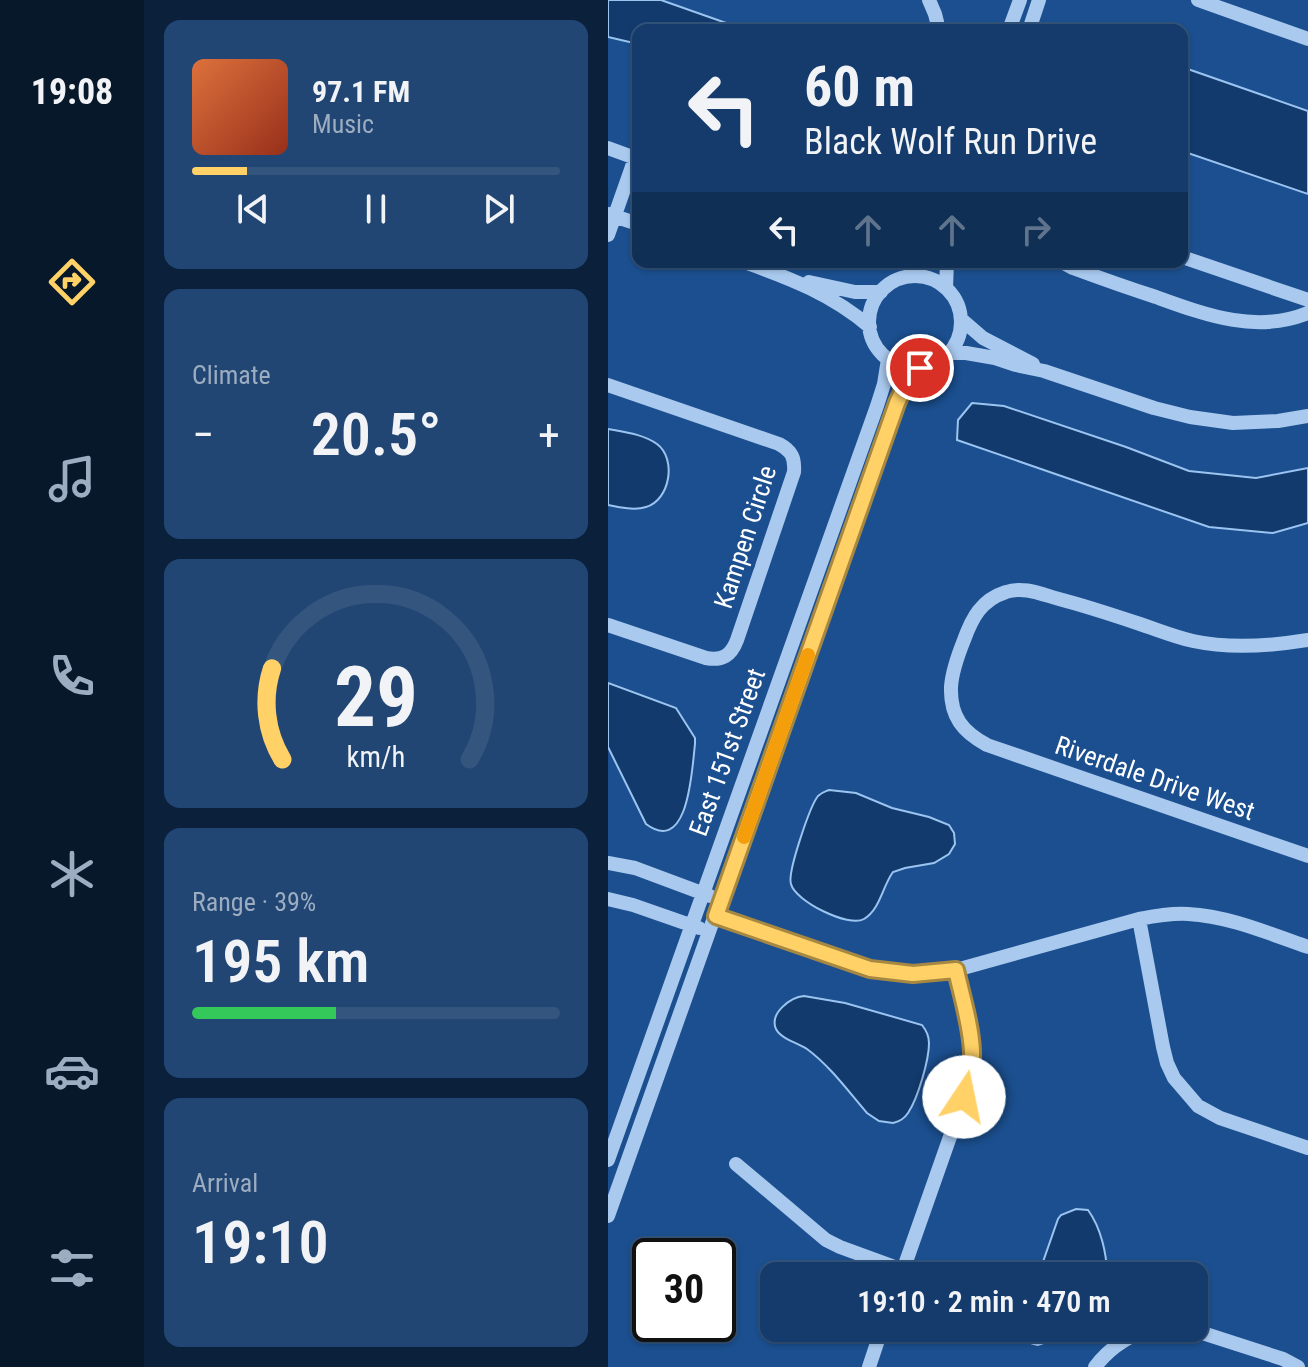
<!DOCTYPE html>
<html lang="en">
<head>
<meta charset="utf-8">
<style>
	:root { --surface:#143b6b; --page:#214673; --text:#f1f3f6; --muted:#9dadc1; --line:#33557e; --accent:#ffd166 }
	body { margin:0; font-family:"Roboto Condensed",sans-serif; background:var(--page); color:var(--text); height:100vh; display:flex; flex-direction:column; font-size:30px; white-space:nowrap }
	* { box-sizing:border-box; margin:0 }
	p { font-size:26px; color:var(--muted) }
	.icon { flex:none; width:44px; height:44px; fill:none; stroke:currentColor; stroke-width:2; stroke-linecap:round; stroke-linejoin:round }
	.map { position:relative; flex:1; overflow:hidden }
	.details { display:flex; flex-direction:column; gap:20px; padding:20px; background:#0b203b; width:464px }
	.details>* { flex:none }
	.guide { position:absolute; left:24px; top:24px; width:556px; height:244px; border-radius:16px; box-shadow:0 2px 6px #0004,0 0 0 2px var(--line); background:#143b6b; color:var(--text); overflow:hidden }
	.speed { position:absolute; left:24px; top:1238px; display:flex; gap:16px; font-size:40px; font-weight:700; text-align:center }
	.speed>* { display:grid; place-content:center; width:104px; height:104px; border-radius:50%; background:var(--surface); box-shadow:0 2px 6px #0004,0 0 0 2px var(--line); line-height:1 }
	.speed .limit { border:4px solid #111; border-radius:12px; background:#fff; color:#111 }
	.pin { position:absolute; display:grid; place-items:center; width:68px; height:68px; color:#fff; margin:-34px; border:4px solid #fff; border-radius:50%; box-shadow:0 2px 8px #0007 }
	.me { position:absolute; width:88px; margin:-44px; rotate:11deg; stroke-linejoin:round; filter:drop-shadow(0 0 6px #0008) }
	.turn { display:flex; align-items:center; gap:28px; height:168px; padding:0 40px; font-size:36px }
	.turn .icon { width:104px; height:104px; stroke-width:2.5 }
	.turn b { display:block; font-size:56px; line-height:68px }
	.lanes { display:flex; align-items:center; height:76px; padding:0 40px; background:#0003; justify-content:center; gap:40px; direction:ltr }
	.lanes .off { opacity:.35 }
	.big { font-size:60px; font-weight:600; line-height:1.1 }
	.details .tile { flex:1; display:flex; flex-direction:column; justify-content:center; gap:12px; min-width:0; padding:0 28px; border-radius:16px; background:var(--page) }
	.details .dial { align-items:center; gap:0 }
	.dial svg { height:208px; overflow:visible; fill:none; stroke:var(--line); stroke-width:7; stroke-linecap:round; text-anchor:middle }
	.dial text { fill:var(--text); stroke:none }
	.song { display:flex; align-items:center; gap:24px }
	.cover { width:96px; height:96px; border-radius:12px; background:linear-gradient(135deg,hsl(20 70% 55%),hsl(10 70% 35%)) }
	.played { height:8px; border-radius:4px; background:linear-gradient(90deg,var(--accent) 15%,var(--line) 15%) }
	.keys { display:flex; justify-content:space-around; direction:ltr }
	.heat { display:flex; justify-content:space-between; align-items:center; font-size:44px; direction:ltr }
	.charge { height:12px; border-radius:6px; background:linear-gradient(90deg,#34c759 39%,var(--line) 0) }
	.trip { position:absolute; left:152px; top:1262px; width:448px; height:80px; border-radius:16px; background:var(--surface); box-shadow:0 2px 6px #0004,0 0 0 2px var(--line); font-weight:600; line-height:80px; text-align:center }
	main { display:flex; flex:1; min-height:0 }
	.tab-bar { display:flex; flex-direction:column; width:144px; justify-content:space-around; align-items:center; background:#08182b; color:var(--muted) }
	.tab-bar .icon { width:56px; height:56px }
	.tab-bar .current { color:var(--accent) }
	.tab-bar b { font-size:36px; color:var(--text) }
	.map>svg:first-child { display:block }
	.water { fill:#123a6d; stroke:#9cc4f0; stroke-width:2 }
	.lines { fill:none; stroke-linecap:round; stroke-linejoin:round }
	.minor { stroke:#a9c9ee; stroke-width:14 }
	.route-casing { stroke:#a68842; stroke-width:20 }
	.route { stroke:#ffd166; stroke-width:14 }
	.slow { stroke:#f59e0b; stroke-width:14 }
	.labels { text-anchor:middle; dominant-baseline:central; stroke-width:8; stroke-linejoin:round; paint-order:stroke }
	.street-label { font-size:26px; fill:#fff; stroke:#1b4f8f }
</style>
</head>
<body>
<main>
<nav class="tab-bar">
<b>19:08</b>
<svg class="icon current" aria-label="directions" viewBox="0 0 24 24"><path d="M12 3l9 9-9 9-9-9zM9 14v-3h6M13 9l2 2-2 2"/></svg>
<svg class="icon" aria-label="music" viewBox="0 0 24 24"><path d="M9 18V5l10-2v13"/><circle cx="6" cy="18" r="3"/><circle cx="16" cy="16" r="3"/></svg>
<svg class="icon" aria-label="phone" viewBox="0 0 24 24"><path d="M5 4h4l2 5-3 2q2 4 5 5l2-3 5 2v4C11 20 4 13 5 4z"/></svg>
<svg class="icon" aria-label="climate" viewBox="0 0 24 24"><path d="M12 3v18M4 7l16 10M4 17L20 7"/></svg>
<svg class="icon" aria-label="car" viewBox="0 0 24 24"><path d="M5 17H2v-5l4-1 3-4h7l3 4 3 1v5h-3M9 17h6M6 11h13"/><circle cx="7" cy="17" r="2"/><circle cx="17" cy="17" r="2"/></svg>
<svg class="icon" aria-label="filters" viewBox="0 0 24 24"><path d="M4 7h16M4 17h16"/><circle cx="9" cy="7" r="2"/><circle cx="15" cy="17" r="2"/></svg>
</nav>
<section class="details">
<div class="tile">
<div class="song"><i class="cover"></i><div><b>97.1 FM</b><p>Music</p></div></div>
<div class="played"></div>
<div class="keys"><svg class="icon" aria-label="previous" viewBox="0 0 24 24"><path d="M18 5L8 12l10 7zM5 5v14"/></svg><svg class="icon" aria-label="pause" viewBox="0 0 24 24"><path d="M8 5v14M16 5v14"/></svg><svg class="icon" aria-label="next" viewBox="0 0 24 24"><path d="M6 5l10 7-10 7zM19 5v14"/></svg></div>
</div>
<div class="tile"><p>Climate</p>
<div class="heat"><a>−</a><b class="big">20.5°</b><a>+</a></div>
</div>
<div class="tile dial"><svg viewBox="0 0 100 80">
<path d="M14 69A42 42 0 1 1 86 69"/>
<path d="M14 69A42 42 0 0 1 10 34" stroke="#ffd166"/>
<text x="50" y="56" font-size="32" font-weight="700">29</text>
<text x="50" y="72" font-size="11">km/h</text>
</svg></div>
<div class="tile"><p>Range · 39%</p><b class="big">195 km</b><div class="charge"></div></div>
<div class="tile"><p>Arrival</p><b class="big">19:10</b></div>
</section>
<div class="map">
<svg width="700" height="1367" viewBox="0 0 700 1367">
	<rect width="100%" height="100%" fill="#1b4f8f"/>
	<path class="water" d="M 0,0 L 53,0 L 138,30 L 30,30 L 30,44 L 0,37 Z
		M 574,67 L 700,111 L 700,194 L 574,151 Z
		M 364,403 L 396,406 L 518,447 L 581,471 L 648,478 L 700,468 L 700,523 L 665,533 L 601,527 L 349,440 L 350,420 Z
		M 0,429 C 16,432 35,434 49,444 C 69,459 62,500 38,507 C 26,511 12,507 0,505 Z
		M 0,683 L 68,708 L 87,738 L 87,744 C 84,768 81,856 38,824 L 0,747 Z
		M 221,790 L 248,793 L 284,808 L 321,817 L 341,825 L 346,833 L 347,844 L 341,854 L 326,863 L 297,868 L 285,872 C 275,885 272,910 256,919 C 241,928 187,901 183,884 C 179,873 202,806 210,796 C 214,792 216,792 221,790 Z
		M 196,996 L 237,1003 L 314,1025 C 318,1030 321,1035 321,1043 C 321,1060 310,1098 300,1113 C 296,1119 292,1121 285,1123 L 271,1121 L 259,1113 C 240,1091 222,1066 199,1049 C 190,1043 173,1039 168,1029 C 161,1013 183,997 196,996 Z
		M 468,1209 L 480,1210 C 493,1228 499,1254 499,1276 L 430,1276 L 450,1219 L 453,1215 Z
		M 415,1328 L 451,1328 L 436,1343 L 430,1345 C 421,1344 414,1338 415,1328 Z"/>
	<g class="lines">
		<path class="minor" d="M 321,0 L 327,14 L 331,30
			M 590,0 L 700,39
			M 401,30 L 412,0
			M 421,30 L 431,0
			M 0,148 L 30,159
			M 0,214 L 30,224
			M 0,235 L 27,158
			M 574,257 L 700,300
			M 136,262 C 182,278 225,295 262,327
			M 454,262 L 465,268 C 492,278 520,288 548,297 C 598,315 648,334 700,313
			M261 322a46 46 0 1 1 92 0a46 46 0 1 1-92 0Z
			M 201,282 L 247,292 L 273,292
			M 338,288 L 339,262
			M 353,319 L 375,338 L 425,364
			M 342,353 L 358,353 L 387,358 L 408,365 L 436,371 L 546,408 L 582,417 L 625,423 L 670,421 L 700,416
			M 0,385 L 171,444 C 184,451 187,458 186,472 L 129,640 C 123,656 114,661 98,658 L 0,625
			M 700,640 C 663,646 622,649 585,641 C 567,637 550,630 532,624 C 505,615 478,606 451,599 C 433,594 415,586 398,592 C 373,600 364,618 356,640 C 350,655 344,671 343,687 C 342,717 355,732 379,745 L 700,856
			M 0,863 L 27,868 L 102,896
			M 0,899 L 25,905 L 91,928
			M 108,916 L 262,969 L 305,974 L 348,970 L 531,919 C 547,916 563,913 580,914 C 621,916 662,934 700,947
			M 531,919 L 555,1047 L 559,1063 L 566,1078 L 590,1106 L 612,1118 L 700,1148
			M 0,1160 L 269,406 L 276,384 L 280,359
			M 128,1164 L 218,1240 L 232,1247 L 295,1270
			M 0,1216 L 289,403 L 295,390 L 312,368
			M 293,1276 L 356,1097 C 360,1082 365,1068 364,1052 C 363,1025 354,997 348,970
			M 579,1328 L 675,1359 L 690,1367
			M 261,1367 L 274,1328
			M 487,1367 C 502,1347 521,1335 545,1328"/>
	</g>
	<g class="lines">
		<g class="route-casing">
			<path id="route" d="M 312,368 L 295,390 L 289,403 L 108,916 L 262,969 L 305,974 L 348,970 C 354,997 363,1025 364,1052 C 365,1068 360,1082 356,1097"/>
		</g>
		<use href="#route" class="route"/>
		<path class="slow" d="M 136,837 L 200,655"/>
	</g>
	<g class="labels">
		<g class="street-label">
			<text transform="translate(137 537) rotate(-72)">Kampen Circle</text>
			<text transform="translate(119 752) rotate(-70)">East 151st Street</text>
			<text transform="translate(547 778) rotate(19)">Riverdale Drive West</text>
		</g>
	</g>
</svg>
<div class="speed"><div class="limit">30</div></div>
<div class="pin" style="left:312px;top:368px;background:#d93025"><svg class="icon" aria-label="arrive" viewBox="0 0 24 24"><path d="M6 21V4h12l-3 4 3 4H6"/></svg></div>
<svg class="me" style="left:356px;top:1097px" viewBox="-20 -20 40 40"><circle r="19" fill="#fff"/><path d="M0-13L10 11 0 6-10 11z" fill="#ffd166"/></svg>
<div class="trip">19:10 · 2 min · 470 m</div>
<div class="guide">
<div class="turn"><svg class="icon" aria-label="left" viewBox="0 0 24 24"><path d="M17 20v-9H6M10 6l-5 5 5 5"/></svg><div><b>60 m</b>Black Wolf Run Drive</div></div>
<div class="lanes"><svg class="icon" aria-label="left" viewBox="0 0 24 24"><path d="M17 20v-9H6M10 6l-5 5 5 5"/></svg><svg class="icon off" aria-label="ahead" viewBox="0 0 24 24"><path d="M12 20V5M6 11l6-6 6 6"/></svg><svg class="icon off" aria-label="ahead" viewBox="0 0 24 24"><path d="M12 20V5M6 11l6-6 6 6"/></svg><svg class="icon off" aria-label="right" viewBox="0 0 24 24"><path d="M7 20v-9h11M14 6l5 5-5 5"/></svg></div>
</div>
</div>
</main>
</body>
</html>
